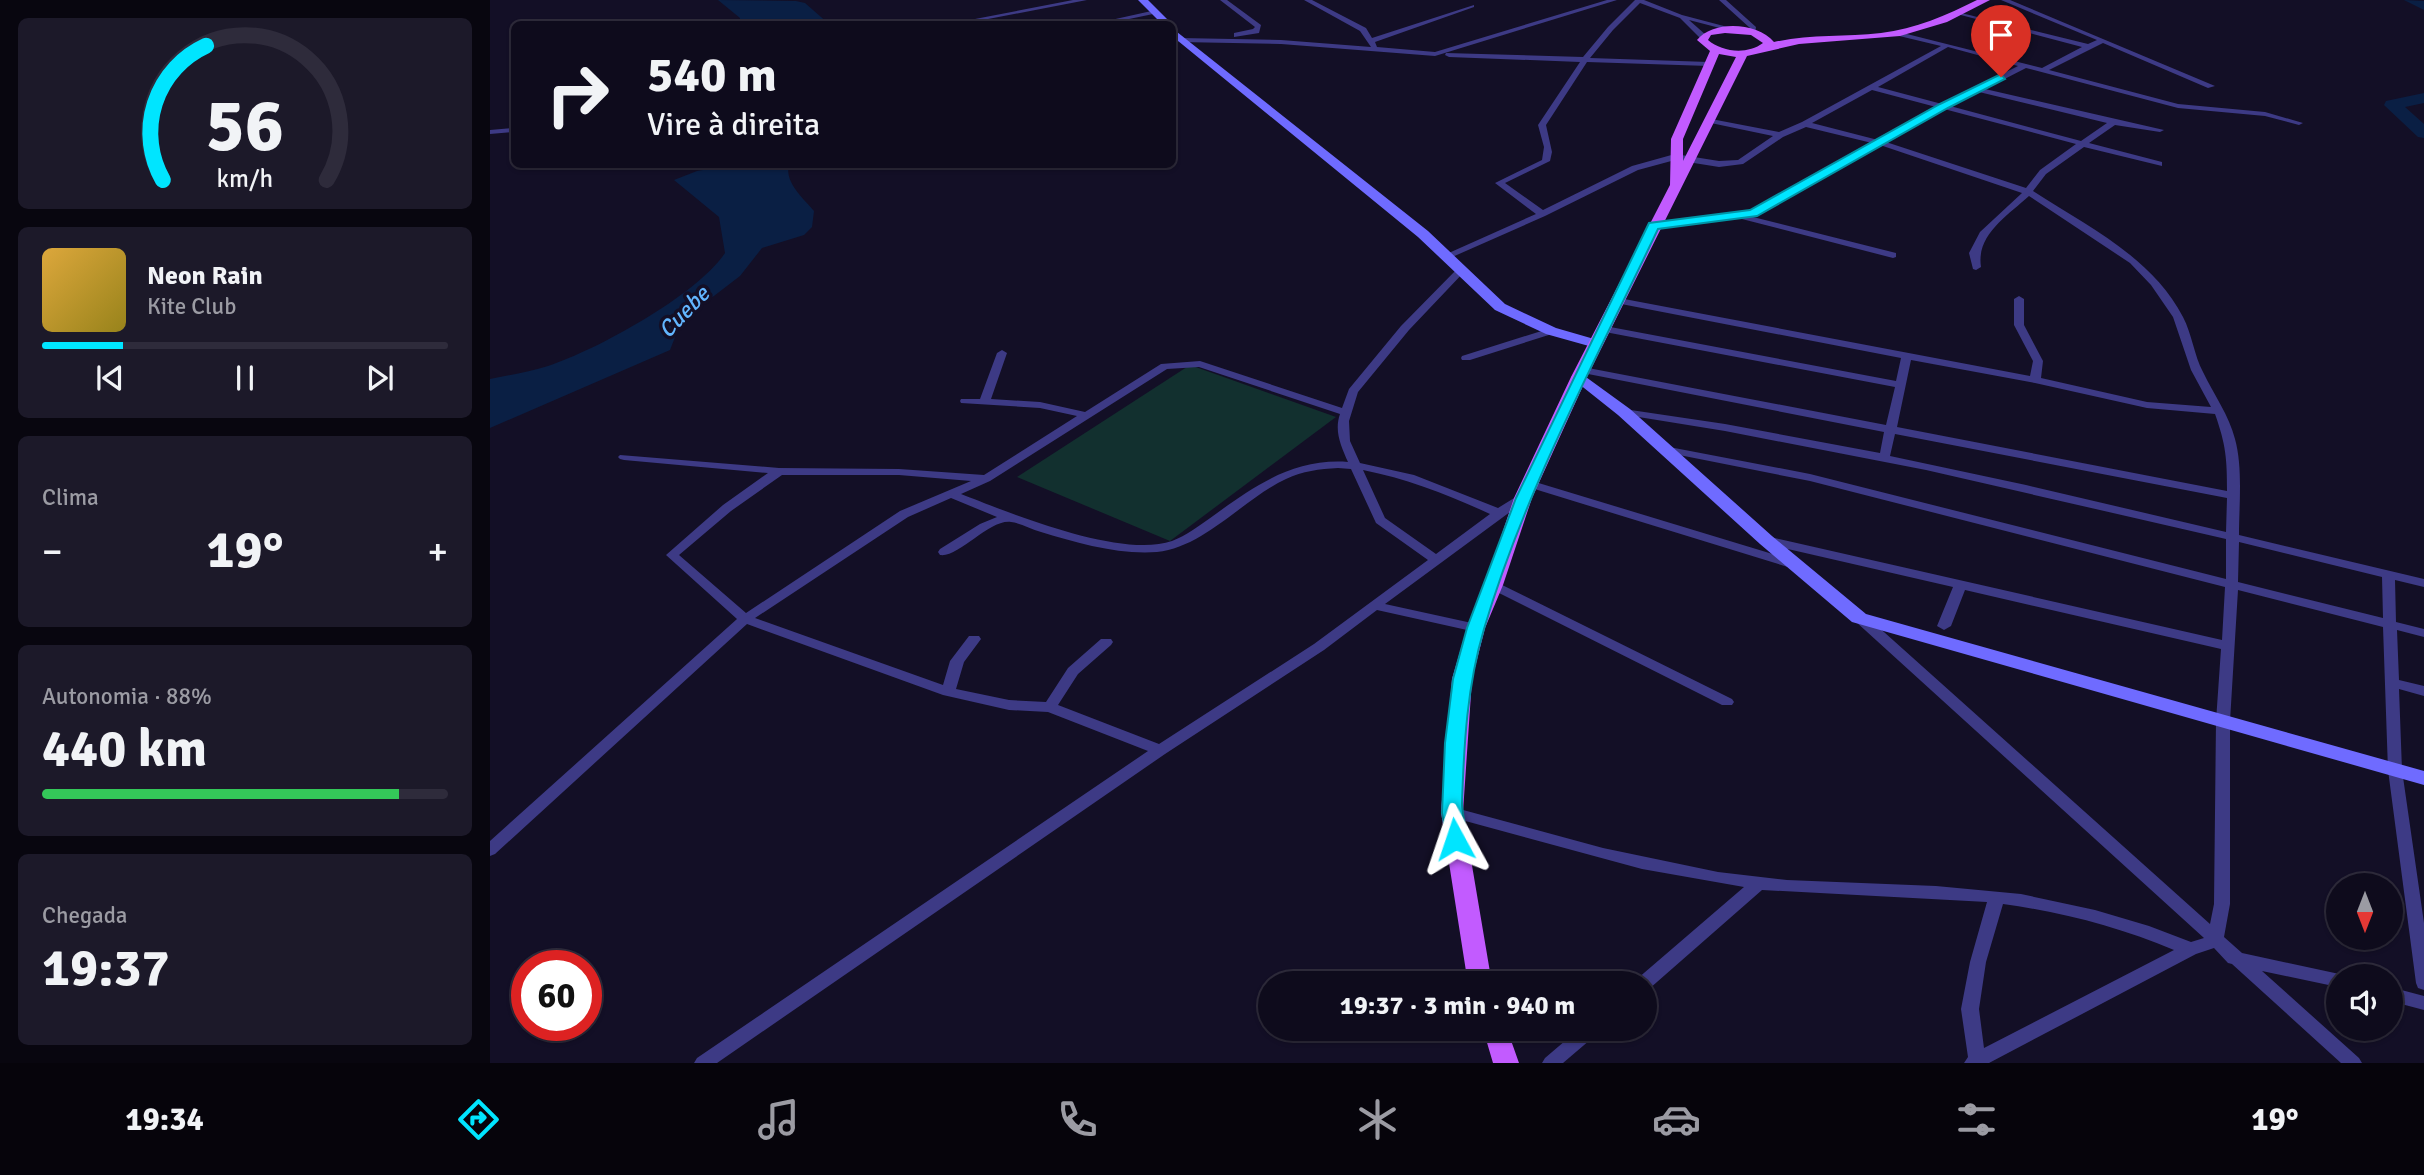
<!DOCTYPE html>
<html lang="pt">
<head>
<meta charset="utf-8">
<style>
	:root { --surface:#0e0b1c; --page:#1c1929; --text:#f1f3f6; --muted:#9b9ba3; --line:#2e2b3b; --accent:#00e5ff }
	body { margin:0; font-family:Signika,sans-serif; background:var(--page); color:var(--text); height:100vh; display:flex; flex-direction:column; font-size:26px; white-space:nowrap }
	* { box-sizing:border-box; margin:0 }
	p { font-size:23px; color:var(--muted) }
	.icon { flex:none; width:38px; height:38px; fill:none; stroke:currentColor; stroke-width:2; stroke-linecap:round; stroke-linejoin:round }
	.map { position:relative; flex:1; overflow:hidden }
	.side { display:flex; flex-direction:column; gap:18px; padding:18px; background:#08060f; width:490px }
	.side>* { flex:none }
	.guide { position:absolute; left:21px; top:21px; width:665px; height:147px; border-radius:10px; box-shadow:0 2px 5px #0004,0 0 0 2px var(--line); background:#0e0b1c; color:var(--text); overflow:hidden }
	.needle { width:46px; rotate:180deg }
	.controls { position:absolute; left:1836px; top:873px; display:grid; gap:14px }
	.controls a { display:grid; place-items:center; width:77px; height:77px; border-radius:50%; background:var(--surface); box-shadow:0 2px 5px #0004,0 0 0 2px var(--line); font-size:35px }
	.speed { position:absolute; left:21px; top:950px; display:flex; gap:14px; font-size:35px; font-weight:700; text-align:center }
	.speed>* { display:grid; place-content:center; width:91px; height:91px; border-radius:50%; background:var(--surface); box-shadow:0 2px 5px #0004,0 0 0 2px var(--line); line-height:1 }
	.speed .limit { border:10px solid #d22; background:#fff; color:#111 }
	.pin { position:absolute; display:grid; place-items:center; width:60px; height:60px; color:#fff; margin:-72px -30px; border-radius:50% 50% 50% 0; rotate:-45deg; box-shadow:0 0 7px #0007 }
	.pin .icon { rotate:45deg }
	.me { position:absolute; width:77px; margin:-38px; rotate:355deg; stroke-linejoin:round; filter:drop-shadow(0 0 5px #0008) }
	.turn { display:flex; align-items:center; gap:24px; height:147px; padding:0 21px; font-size:32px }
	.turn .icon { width:91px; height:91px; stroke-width:2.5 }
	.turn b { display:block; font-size:49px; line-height:60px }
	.big { font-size:52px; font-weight:700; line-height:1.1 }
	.side .card { flex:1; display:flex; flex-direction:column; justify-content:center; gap:10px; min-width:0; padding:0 24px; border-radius:10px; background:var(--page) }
	.side .dial { align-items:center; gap:0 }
	.dial svg { height:182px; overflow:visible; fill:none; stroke:var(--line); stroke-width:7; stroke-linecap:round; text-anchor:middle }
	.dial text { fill:var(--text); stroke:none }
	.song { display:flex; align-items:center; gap:21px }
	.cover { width:84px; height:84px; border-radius:10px; background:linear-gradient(135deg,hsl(40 70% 55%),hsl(50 70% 35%)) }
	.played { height:7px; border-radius:4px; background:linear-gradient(90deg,var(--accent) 20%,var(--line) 20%) }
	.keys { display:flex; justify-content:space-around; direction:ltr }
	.heat { display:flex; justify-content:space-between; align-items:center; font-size:38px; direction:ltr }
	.charge { height:10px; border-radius:5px; background:linear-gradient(90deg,#34c759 88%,var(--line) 0) }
	.trip { position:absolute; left:768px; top:971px; width:399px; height:70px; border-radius:35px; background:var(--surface); box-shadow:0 2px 5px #0004,0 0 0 2px var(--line); font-weight:700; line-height:70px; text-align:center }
	.dock { display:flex; height:112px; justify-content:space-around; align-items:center; background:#06040b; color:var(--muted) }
	.dock .icon { width:49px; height:49px }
	.dock .active { color:var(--accent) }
	.dock b { font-size:32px; color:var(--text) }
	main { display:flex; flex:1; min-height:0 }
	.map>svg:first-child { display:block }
	.green { fill:#12302f }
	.water { fill:#0a1f44 }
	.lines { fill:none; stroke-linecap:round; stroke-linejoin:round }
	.river { fill:#0a1f44; fill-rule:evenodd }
	.street { fill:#3d3a85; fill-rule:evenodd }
	.secondary { fill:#6f6bff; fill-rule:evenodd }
	.primary { fill:#c25bff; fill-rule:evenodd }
	.route { fill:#00e5ff; stroke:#0095a6; stroke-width:2 }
	.labels { text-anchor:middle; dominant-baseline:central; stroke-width:7; stroke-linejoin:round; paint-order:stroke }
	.water-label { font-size:23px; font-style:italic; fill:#62b6ff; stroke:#130f26 }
</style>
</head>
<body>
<main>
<section class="side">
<div class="card dial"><svg viewBox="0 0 100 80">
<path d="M14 69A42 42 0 1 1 86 69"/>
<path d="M14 69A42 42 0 0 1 33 10" stroke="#00e5ff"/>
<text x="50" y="56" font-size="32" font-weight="700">56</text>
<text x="50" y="72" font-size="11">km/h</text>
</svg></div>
<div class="card">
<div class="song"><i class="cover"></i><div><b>Neon Rain</b><p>Kite Club</p></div></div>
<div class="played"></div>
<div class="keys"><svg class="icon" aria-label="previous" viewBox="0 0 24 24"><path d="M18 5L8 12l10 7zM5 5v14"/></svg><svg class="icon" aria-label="pause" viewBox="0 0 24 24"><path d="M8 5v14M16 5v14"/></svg><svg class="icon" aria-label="next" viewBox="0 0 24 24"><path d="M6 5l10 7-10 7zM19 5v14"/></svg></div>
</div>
<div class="card"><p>Clima</p>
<div class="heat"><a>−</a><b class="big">19°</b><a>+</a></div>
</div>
<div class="card"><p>Autonomia · 88%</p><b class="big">440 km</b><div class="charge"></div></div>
<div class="card"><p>Chegada</p><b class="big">19:37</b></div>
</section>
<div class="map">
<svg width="1934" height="1063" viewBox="0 0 1934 1063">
	<rect width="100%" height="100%" fill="#130f26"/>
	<path class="green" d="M 700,365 L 846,417 L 680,541 L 527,477 Z"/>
	<path class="water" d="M 228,0 L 306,1 L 315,3 L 339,24 L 249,24 L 250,18 Z
		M 242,165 L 299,165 C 294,182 314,199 324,211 L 322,227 L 314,235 L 272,248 L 250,276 L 203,312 L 189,327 L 180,350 L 0,428 L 0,379 C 19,375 40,372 58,366 C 107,350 207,295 235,253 L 229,217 L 184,180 L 207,171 Z"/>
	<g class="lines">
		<path class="river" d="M 1914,0 L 1934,1 L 1934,10 Z
			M 1934,93 L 1934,103 L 1915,107 L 1934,124 L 1934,138 L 1928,137 L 1894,105 L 1896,101 Z"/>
		<path class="street" d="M 583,0 L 597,0 L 472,24 L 459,24 Z
			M 730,0 L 737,0 L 771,25 L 769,33 L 744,37 L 744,33 L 763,29 L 765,27 Z
			M 814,0 L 822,0 L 876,28 L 882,38 L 984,5 L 984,7 L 885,42 L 887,47 L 945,52 L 1117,0 L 1127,0 L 945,56 L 791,44 L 690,42 L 686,40 L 690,38 L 791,40 L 881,47 L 870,31 Z
			M 1145,0 L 1154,0 L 1192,15 L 1249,30 L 1245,32 L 1199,20 L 1217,36 L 1210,38 L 1190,18 L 1150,3 L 1123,30 L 1100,58 L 1219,62 L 1223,64 L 1219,66 L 1097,62 L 1056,125 L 1062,152 L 1060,161 L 1015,183 L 1053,210 L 1142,166 L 1185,154 L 1229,161 L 1248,160 L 1283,136 L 1216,122 L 1216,118 L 1289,132 L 1312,122 L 1451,46 L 1405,35 L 1405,31 L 1552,68 L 1592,47 L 1467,14 L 1467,12 L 1598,44 L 1607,40 L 1511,0 L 1520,0 L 1725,86 L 1718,88 L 1613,43 L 1559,70 L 1688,104 L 1775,112 L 1813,123 L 1809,125 L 1775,116 L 1688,108 L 1536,68 L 1495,89 L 1674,130 L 1670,132 L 1625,125 L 1599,143 L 1672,162 L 1672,166 L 1594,147 L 1556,174 L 1543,191 C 1597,226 1662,257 1693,317 C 1702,334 1704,355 1713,372 C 1724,395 1739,415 1745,439 C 1753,468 1749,505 1749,535 L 1934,579 L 1934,587 L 1905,580 L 1906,622 L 1934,629 L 1934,637 L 1907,630 L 1909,680 L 1934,686 L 1934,696 L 1909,689 L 1912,770 L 1934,923 L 1934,990 L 1928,988 L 1926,983 L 1898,770 L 1893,627 L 1748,590 L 1740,721 L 1740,904 L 1734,937 L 1752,953 L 1854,975 L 1848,976 L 1848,987 L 1772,971 L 1869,1058 L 1872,1063 L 1851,1063 L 1742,964 L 1738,963 L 1724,948 L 1706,954 L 1499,1063 L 1474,1063 L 1478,1057 L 1471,1009 L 1480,962 L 1497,902 L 1272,890 L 1159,989 L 1155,990 L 1155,984 L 1145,984 L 1147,979 L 1254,887 L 1152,869 L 957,816 L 954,812 L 957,808 L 962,807 L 1113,848 L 1228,872 L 1297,880 L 1446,886 L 1531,894 L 1605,910 L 1659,926 L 1701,942 L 1714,938 L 1365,621 L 1363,618 L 1370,614 L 1375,615 L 1720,924 L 1724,904 L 1726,721 L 1731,649 L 1475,590 L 1461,626 L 1454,630 L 1447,626 L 1463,587 L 1276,544 L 1270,540 L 1276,536 L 1732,640 L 1735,587 L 1320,481 L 1174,452 L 1168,449 L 1174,446 L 1320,474 L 1736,579 L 1736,539 L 1436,470 L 1235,431 L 1130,414 L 1128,412 L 1130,410 L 1134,409 L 1235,424 L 1390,453 L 1394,432 L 1093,373 L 1088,370 L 1093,367 L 1396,425 L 1405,387 L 1115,332 L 1110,329 L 1115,326 L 1406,381 L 1411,358 L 1126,303 L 1124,301 L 1129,298 L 1540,376 L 1543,361 L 1524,325 L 1524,299 L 1529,296 L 1534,299 L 1534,325 L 1553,361 L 1551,378 L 1657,402 L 1721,407 L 1701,370 L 1683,317 L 1661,285 L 1640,263 L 1539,196 C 1517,216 1486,235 1491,267 L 1486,270 L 1483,269 L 1479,253 L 1490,232 L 1532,193 L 1390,145 L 1266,215 L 1259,216 L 1406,253 L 1406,257 L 1403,258 L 1248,218 L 1163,229 L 1158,226 L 1163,223 L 1261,211 L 1382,143 L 1316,127 L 1293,137 L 1253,164 L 1229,167 L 1185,160 L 1148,170 L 1055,216 L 960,258 L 954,258 L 952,256 L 1046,214 L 1005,183 L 1052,160 L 1054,147 L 1048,125 L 1090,62 L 959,57 L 955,55 L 956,53 L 1093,57 L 1118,27 ZM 1458,47 L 1528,66 L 1452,104 L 1388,87 ZM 1382,90 L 1446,107 L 1388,140 L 1322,123 ZM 1489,92 L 1617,123 L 1591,141 L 1460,106 ZM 1454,109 L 1586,144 L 1550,170 L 1536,188 L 1396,142 ZM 1421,360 L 1545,383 L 1657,408 L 1725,414 C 1736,445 1737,459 1737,491 L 1407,427 ZM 1405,434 L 1737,498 L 1736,532 L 1536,485 L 1400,456 ZM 1749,542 L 1892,577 L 1893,618 L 1748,582 ZM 1513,904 C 1572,912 1629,927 1684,950 L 1494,1048 L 1489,1009 L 1496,962 Z
			M 1229,0 L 1236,0 L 1266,27 L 1265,34 L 1259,34 L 1260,28 Z
			M 666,10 L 669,12 L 668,13 L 615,24 L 603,24 Z
			M 24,128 L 24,132 L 0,134 L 0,130 Z
			M 972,266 L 977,269 L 975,271 L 919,330 L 868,392 L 859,421 L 860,441 L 870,463 L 924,475 L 1008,508 L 1029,495 L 1037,495 L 1039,498 L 895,604 L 991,625 L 993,628 L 991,631 L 986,632 L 887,610 L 834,650 L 675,754 L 227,1063 L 204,1063 L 207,1058 L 658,751 L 558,712 L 519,710 L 453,695 L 257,624 L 5,854 L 0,856 L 0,841 L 247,619 L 176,555 L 233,505 L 278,473 L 134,460 L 130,459 L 128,457 L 130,455 L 289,468 L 409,469 L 494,475 L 587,416 L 550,408 L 471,403 L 470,401 L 471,399 L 490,399 L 507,353 L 512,350 L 517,353 L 501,399 L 550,402 L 595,412 L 671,364 L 710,361 L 852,408 L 859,389 L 911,326 L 969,267 ZM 709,367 L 850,414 C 844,431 851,446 858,462 C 804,458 764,486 723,516 C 710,525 696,536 682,541 C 631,559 520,513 471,494 L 500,481 L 677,369 ZM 848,468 L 861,469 L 886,523 L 938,560 L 824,644 L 669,744 L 568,705 L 588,674 L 621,645 L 623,642 L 621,639 L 611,639 L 578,668 L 556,702 L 519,700 L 466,689 L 474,662 L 491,639 L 489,636 L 479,636 L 460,661 L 453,685 L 265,618 L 418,517 L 461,498 L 507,517 L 490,524 L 450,549 L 448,552 L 450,555 C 469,558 499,519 521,522 C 531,523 541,529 551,532 C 587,543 629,555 667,552 C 715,547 753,499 796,479 C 813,471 829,469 848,468 ZM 873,470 C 918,479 959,495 1000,514 L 946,554 L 895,518 ZM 292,475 L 409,475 L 481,481 L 410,511 L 256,613 L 189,555 L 241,511 Z
			M 1061,328 L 1066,331 L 1065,333 L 980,360 L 972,360 L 971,358 L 972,356 Z
			M 1042,481 L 1309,562 L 1311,565 L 1305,569 L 1301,568 L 1038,487 L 1036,485 L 1038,483 Z
			M 1004,581 L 1242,699 L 1244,702 L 1242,705 L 1232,705 L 999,588 L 998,585 Z
			M 1900,987 L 1934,996 L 1934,1010 L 1900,1001 Z
			M 1089,1029 L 1110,1029 L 1107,1034 L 1073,1063 L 1052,1063 L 1055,1058 Z"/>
		<path class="secondary" d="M 648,0 L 658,0 L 682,24 L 672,24 Z
			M 682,28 L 938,231 L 1015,304 L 1066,328 L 1111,341 L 1111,347 L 1106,348 L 1056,334 L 1005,310 L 928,237 L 682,36 Z
			M 1089,372 L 1140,409 L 1282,536 L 1376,614 L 1934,771 L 1934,785 L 1362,622 L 1270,544 L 1128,415 L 1084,380 L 1081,377 Z"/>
		<path class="primary" d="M 1487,0 L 1500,0 L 1457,22 L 1410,36 L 1309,44 L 1257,56 L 1097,377 L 1042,498 L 1013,585 L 995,628 L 982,679 L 973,812 L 1002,984 L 978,984 L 951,812 L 962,679 L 977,628 L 995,585 L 1024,498 L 1081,377 L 1180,185 L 1181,139 L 1220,51 L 1207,40 C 1223,20 1267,22 1284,42 C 1319,34 1355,37 1391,33 C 1425,29 1457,15 1487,0 ZM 1235,33 L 1261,35 L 1273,43 C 1257,55 1232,52 1218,40 L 1221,35 ZM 1229,54 L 1246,57 L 1193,161 L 1193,139 Z
			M 993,1029 L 1017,1029 L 1029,1063 L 1003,1063 Z"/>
	</g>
	<path class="route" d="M 1511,74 L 1515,79 L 1458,108 L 1267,216 L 1168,229 C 1106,360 1035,490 994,629 C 977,686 974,744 972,803 C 972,816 979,834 973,845 L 958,845 L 952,813 L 955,743 L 963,679 L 977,628 L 1026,498 L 1159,223 L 1260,210 L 1450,104 Z"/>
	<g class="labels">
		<g class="water-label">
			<text transform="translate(194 312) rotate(-46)">Cuebe</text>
		</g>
	</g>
</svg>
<div class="controls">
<a><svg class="needle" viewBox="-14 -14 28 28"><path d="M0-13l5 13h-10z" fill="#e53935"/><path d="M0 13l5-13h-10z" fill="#9b9ba3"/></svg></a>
<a><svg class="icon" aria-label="sound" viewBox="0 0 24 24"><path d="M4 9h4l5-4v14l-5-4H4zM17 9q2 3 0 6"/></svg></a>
</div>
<div class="speed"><div class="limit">60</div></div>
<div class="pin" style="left:1511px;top:77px;background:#d93025"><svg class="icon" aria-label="arrive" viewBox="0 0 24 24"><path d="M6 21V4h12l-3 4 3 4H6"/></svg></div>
<svg class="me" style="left:965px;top:839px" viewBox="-20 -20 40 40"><path d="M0-17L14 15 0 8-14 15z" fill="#00e5ff" stroke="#fff" stroke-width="4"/></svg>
<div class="trip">19:37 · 3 min · 940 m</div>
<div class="guide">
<div class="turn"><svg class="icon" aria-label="right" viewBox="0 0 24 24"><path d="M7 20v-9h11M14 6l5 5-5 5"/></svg><div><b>540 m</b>Vire à direita</div></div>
</div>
</div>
</main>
<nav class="dock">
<b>19:34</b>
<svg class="icon active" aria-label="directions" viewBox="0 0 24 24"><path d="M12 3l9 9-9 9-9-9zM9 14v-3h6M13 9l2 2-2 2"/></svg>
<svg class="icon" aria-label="music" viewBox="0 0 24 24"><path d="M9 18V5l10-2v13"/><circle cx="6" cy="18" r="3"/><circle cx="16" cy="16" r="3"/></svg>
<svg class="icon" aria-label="phone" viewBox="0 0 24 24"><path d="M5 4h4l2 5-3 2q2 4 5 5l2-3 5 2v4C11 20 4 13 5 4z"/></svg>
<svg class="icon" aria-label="climate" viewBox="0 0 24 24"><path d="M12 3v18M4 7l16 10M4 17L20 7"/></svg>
<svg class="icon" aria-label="car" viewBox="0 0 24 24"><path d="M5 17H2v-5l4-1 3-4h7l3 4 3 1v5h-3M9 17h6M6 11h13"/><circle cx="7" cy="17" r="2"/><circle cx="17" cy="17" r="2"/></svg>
<svg class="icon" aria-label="filters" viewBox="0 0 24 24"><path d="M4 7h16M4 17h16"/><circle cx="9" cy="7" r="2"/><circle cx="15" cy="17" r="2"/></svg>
<b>19°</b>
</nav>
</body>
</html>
